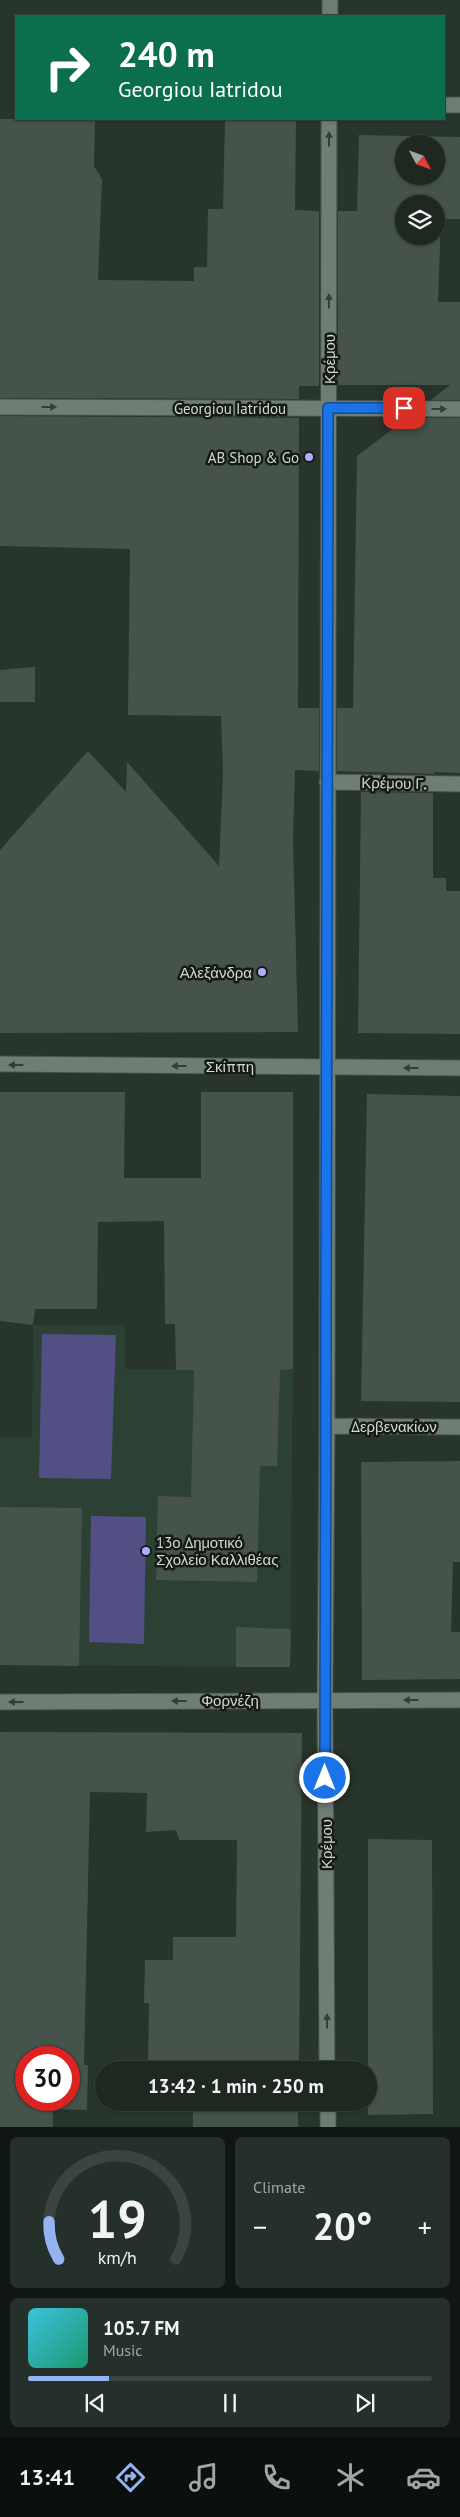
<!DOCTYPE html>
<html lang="en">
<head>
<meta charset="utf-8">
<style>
	:root { --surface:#1e2821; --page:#26302a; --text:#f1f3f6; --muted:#a1a6a5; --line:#3c443f; --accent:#95b2f1 }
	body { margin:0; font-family:"PT Sans",sans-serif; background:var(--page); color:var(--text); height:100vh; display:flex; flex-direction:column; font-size:19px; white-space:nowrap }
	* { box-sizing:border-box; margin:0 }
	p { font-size:16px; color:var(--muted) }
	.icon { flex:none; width:28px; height:28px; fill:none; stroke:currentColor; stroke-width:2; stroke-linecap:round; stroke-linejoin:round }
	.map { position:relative; height:2127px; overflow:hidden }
	.sheet { display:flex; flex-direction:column; gap:10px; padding:10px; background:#101612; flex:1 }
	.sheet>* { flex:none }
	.hud { position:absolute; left:15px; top:15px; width:430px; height:105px; border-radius:0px; box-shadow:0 1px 4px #0004,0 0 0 1px var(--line); background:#0b6e4f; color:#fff; overflow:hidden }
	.needle { width:32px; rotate:131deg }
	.controls { position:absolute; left:395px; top:135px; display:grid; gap:10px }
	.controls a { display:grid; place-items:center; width:50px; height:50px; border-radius:50%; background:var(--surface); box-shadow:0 1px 4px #0004,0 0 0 1px var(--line); font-size:25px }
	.speed { position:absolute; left:15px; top:2046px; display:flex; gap:10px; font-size:25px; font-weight:700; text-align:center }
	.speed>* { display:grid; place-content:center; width:65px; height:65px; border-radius:50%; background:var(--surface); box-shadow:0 1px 4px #0004,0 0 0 1px var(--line); line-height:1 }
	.speed .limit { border:8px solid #d22; background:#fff; color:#111 }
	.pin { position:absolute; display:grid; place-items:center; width:42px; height:42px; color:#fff; margin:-21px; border-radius:10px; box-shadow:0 2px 8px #0006 }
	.me { position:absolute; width:55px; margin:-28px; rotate:0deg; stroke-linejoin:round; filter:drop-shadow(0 0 4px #0008) }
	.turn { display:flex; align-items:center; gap:18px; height:105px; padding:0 20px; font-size:22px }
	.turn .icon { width:65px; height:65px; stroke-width:2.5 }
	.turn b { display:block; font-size:35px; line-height:42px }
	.big { font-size:38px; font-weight:700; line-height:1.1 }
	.sheet .tile { flex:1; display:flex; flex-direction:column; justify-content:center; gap:8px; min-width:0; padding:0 18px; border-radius:8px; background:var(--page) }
	.sheet .dial { align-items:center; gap:0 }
	.dial svg { height:130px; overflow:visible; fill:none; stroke:var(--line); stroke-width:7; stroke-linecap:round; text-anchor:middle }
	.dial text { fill:var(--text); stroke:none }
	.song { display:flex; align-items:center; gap:15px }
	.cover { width:60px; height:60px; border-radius:8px; background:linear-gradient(135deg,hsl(190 70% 55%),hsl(160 70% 35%)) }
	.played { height:5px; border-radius:2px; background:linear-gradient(90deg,var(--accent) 20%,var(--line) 20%) }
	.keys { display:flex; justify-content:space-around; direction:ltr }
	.heat { display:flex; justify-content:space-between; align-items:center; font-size:28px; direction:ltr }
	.sheet .tiles { flex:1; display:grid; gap:10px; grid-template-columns:1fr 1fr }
	.tile:last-child { grid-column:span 2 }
	.trip { position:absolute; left:95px; top:2061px; width:282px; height:50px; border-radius:25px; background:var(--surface); box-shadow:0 1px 4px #0004,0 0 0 1px var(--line); font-weight:700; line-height:50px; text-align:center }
	.dock { display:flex; height:80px; justify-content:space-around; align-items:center; background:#0c100d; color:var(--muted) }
	.dock .icon { width:35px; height:35px }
	.dock .current { color:var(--accent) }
	.dock b { font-size:22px; color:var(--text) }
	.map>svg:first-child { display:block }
	.built { fill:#2d4034 }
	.green { fill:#524f84 }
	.building { fill:#45534a; fill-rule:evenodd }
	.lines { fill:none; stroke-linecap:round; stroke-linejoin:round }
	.minor-casing { stroke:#465149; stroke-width:17 }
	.minor { stroke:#6f7e74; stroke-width:15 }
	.oneway { fill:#343d38 }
	.route-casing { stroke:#114b97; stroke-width:12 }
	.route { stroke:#1a73e8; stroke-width:9 }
	.poi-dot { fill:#b0aefa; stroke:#151a17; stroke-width:2 }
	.labels { text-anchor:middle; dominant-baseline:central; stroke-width:5; stroke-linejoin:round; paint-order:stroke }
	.street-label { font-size:15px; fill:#d1d9d3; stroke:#151a17 }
	.poi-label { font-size:15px; fill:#d1d9d3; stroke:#151a17; text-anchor:end }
</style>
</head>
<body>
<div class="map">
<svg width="460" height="2127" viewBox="0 0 460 2127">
	<rect width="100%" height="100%" fill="#28352c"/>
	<path class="built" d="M 33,1325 L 125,1325 L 125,1369 L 293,1369 L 290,1667 L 0,1665 L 0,1437 L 32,1437 Z"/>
	<path class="green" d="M 42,1334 L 116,1335 L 111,1479 L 39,1478 Z
		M 91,1516 L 146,1517 L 144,1644 L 89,1642 Z"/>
	<path class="building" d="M 0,119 L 95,119 L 94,166 L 102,179 L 98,280 L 194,281 L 194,267 L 207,267 L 208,209 L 223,209 L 225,119 L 296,119 L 295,210 L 319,211 L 319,386 L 299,386 L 299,399 L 0,398 Z
		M 359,135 L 460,137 L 460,219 L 441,219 L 438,302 L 460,302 L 460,400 L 431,400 L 450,385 L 338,385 L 338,211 L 357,211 ZM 404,144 L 436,144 L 436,176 L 404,176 ZM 404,204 L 436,204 L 436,236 L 404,236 Z
		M 0,416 L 299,418 L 298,708 L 319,708 L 319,771 L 295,770 L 293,839 L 298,1032 L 0,1033 L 0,850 L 88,751 L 126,792 L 127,762 L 219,866 L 223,772 L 221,716 L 128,715 L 130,549 L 0,546 Z
		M 407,418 L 460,418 L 460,773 L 434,772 L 434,774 L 337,771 L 337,708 L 353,708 L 357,456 Z
		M 35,667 L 35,702 L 0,702 L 0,670 Z
		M 361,792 L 433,793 L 433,878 L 446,878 L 446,891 L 460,891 L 460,1034 L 358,1033 Z
		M 0,1092 L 125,1092 L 124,1178 L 201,1178 L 201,1092 L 293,1092 L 293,1369 L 280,1370 L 277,1466 L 260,1466 L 257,1582 L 156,1580 L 158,1496 L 191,1497 L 194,1370 L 176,1370 L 175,1324 L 165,1324 L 164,1221 L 98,1222 L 97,1309 L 35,1309 L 33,1325 L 0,1321 Z
		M 367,1094 L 460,1096 L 460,1402 L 361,1401 Z
		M 460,1461 L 460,1562 L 453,1562 L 451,1632 L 460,1632 L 460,1679 L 362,1680 L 361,1462 Z
		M 0,1507 L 82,1508 L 79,1666 L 0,1665 Z
		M 236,1627 L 291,1629 L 290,1667 L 236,1667 Z
		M 0,1732 L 302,1733 L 299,2070 L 148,2070 L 149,2003 L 144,2003 L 145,1960 L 173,1960 L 173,1937 L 236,1937 L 237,1840 L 179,1840 L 176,1830 L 146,1832 L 147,1793 L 90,1792 L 84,2065 L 88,2065 L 87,2110 L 53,2109 L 53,2127 L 0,2127 ZM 26,2058 L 69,2058 L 69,2100 L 26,2100 Z
		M 368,1839 L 432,1840 L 433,2114 L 368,2115 Z
		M 148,2102 L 298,2102 L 298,2127 L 193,2127 L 193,2110 L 148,2110 Z"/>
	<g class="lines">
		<g class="minor-casing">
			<path id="minor" d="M 330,16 L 330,0
				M 444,105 L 460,105
				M 0,407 L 460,409
				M 327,782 L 460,784
				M 0,1064 L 460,1068
				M 327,1426 L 460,1427
				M 0,1702 L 460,1700
				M 327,2070 L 325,1700 L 327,1426 L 329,119
				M 328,2102 L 328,2127"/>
		</g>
		<use href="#minor" class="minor"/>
	</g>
	<defs><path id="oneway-solid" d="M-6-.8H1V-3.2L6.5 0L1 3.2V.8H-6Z" transform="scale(1.25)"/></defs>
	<g class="oneway">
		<use href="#oneway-solid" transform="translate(329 139) rotate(-90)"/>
		<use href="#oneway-solid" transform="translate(329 301) rotate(-90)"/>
		<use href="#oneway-solid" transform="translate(49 407)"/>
		<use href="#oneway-solid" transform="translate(439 409)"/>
		<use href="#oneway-solid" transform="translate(16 1065) rotate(-180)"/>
		<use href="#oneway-solid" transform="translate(179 1066) rotate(-180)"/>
		<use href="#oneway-solid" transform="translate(411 1068) rotate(-180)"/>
		<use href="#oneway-solid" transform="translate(411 1700) rotate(-180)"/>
		<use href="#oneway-solid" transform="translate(179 1701) rotate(180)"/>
		<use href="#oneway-solid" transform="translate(16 1702) rotate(180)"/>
		<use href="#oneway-solid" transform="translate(327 2021) rotate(-90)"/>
	</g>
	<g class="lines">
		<g class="route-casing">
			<path id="route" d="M 325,1778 L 328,408 L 404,408"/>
		</g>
		<use href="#route" class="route"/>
	</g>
	<g class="poi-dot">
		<circle cx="309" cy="457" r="5"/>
		<circle cx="262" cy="972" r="5"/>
		<circle cx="146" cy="1551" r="5"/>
	</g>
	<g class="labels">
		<g class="street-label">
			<text transform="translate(329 359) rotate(-90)">Κρέμου</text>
			<text x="230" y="408">Georgiou Iatridou</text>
			<text transform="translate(394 783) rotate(1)">Κρέμου Γ.</text>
			<text x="230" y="1066">Σκίππη</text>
			<text x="394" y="1426">Δερβενακίων</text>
			<text x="230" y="1700">Φορνέζη</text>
			<text transform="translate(326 1844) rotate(-90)">Κρέμου</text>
		</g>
		<g class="poi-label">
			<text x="299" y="457">AB Shop &amp; Go</text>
			<text x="252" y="972">Αλεξάνδρα</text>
			<text x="156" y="1542" text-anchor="start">13ο Δημοτικό<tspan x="156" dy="17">Σχολείο Καλλιθέας</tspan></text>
		</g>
	</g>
</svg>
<div class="controls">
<a><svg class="needle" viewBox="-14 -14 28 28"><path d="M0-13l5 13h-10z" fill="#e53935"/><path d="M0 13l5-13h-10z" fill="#a1a6a5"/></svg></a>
<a><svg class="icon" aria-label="layers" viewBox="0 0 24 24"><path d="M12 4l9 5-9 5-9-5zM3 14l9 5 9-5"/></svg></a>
</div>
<div class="speed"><div class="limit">30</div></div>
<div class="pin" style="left:404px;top:408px;background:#d93025"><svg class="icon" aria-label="arrive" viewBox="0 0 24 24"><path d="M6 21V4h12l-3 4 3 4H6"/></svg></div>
<svg class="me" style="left:325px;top:1778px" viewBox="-20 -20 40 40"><circle r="17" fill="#1a73e8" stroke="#fff" stroke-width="3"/><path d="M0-11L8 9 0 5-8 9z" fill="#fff"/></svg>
<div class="trip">13:42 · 1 min · 250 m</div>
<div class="hud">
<div class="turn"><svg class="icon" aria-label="right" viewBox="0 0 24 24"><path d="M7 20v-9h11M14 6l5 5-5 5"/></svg><div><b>240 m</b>Georgiou Iatridou</div></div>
</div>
</div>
<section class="sheet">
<div class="tiles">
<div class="tile dial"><svg viewBox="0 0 100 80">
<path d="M14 69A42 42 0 1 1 86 69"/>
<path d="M14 69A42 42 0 0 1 8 46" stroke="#95b2f1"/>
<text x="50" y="56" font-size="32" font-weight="700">19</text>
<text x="50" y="72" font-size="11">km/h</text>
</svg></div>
<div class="tile"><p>Climate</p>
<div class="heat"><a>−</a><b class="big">20°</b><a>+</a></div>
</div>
<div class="tile">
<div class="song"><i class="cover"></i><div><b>105.7 FM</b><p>Music</p></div></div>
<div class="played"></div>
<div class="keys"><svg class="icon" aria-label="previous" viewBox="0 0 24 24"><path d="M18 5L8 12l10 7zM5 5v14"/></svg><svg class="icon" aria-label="pause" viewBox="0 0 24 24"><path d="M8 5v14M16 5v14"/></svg><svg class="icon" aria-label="next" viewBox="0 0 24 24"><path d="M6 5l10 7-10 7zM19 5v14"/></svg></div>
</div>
</div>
</section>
<nav class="dock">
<b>13:41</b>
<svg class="icon current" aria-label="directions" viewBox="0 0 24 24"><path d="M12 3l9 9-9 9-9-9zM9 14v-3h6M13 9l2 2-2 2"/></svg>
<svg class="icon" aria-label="music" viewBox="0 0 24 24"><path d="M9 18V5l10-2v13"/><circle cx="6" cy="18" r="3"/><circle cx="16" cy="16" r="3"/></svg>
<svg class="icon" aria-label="phone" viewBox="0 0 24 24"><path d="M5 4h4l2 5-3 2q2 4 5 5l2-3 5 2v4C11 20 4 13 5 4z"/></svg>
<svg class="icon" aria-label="climate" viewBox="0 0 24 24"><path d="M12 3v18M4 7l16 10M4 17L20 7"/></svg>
<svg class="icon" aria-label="car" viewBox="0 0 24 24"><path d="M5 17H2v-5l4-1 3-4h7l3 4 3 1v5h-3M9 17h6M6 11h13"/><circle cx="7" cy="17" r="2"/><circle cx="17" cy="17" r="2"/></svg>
</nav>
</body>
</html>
